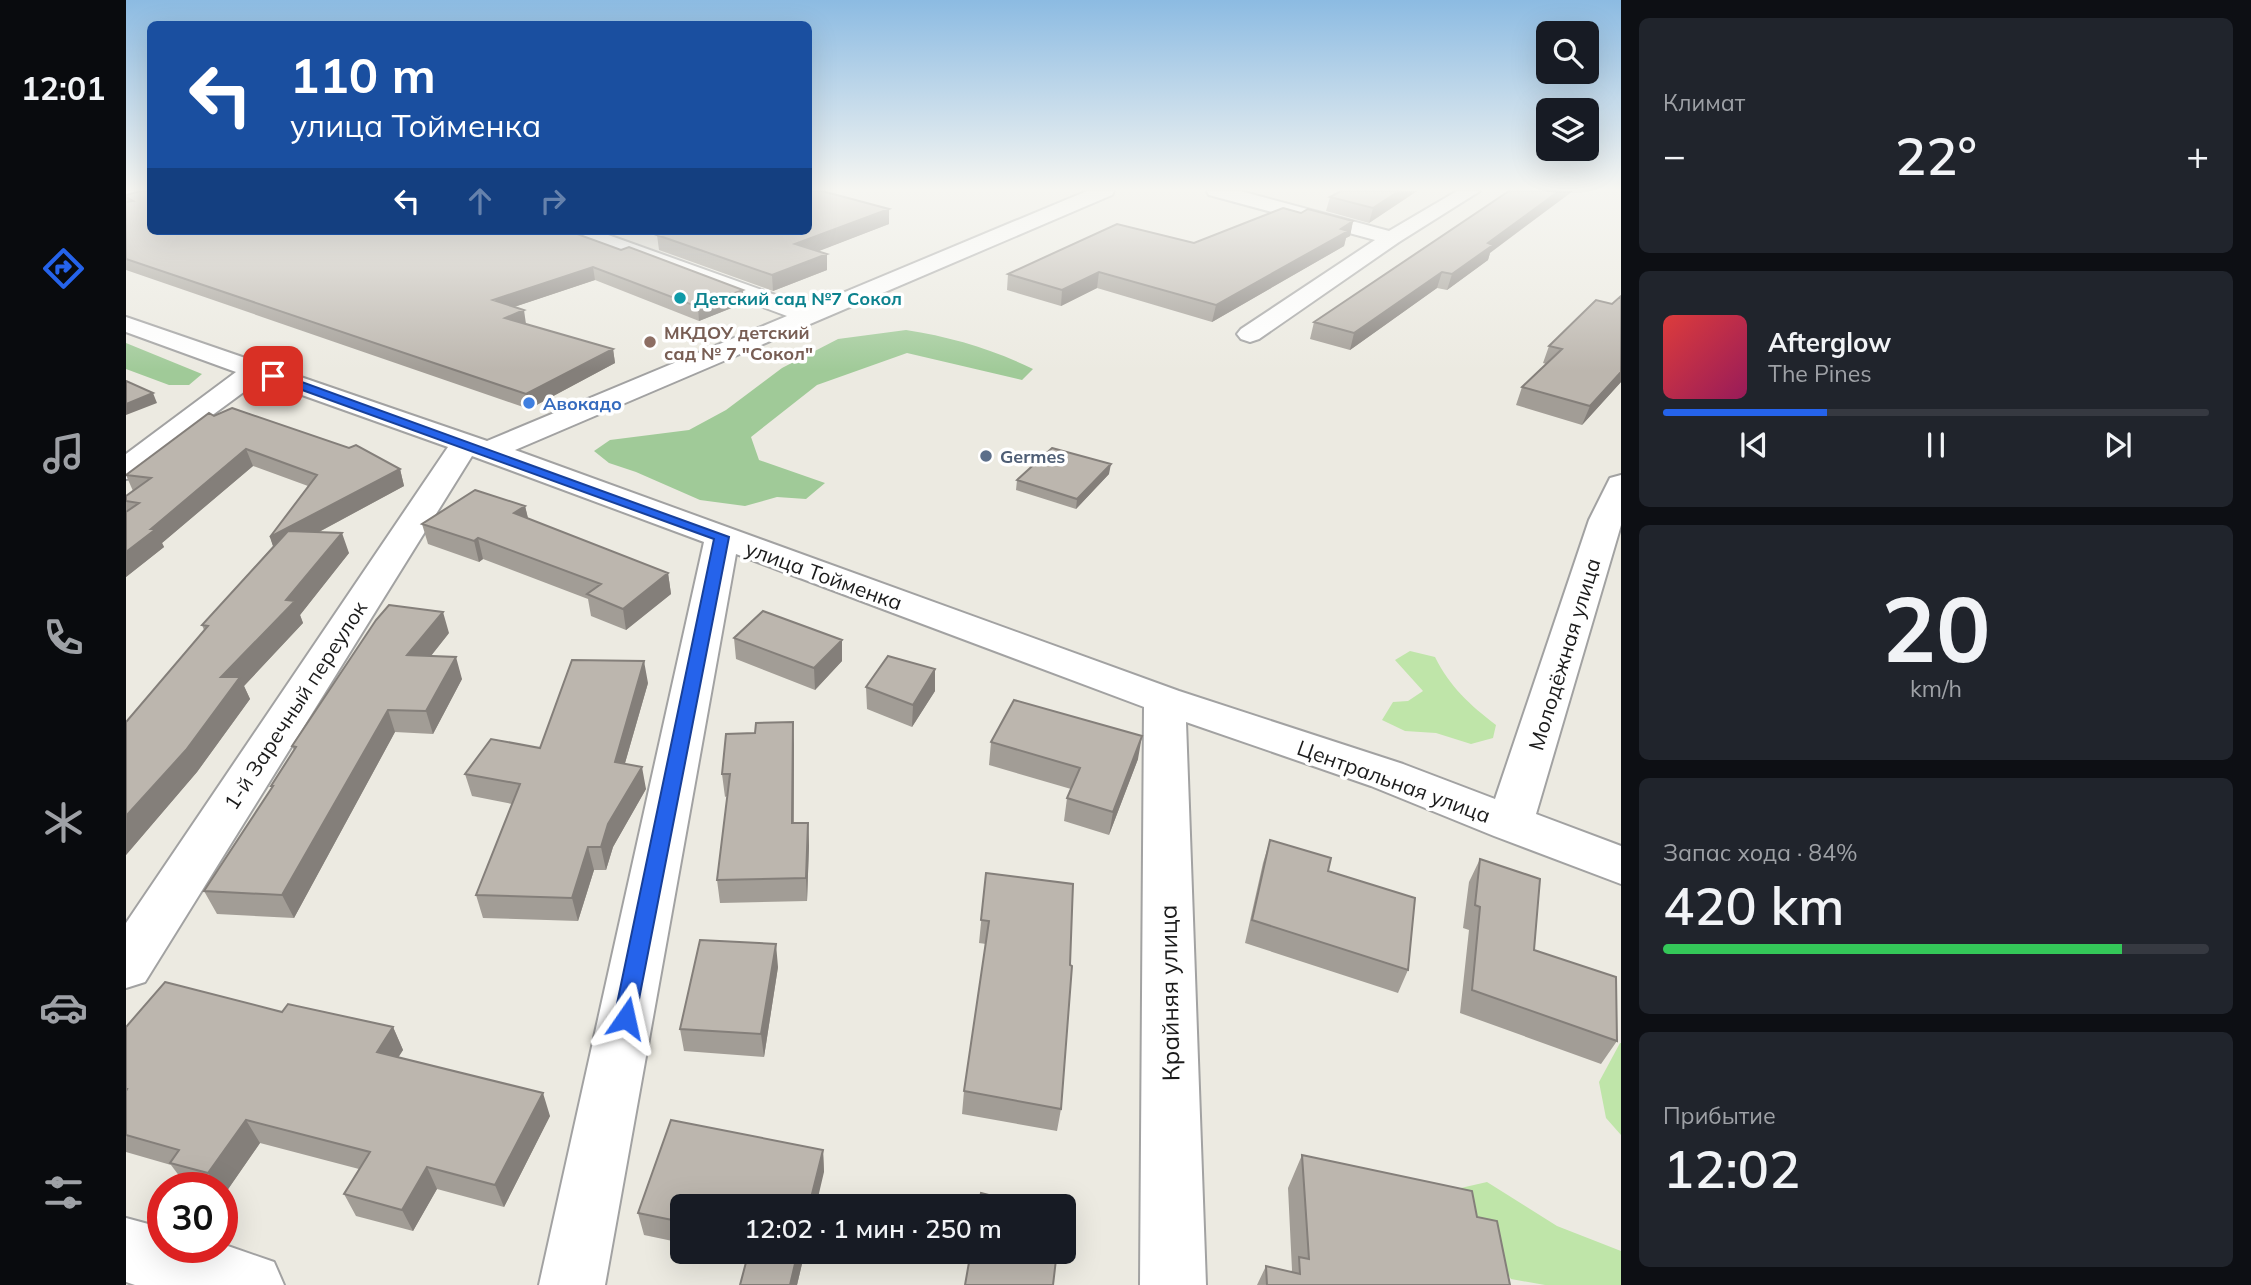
<!DOCTYPE html>
<html lang="ru">
<head>
<meta charset="utf-8">
<style>
	:root { --surface:#171b24; --page:#20242c; --text:#f1f3f6; --muted:#9ea1a6; --line:#363941; --accent:#2563eb }
	body { margin:0; font-family:Mulish,sans-serif; background:var(--page); color:var(--text); height:100vh; display:flex; flex-direction:column; font-size:26px; white-space:nowrap }
	* { box-sizing:border-box; margin:0 }
	p { font-size:23px; color:var(--muted) }
	.icon { flex:none; width:38px; height:38px; fill:none; stroke:currentColor; stroke-width:2; stroke-linecap:round; stroke-linejoin:round }
	.map { position:relative; flex:1; overflow:hidden }
	.details { display:flex; flex-direction:column; gap:18px; padding:18px; background:#0d0f14; width:630px }
	.details>* { flex:none }
	.banner { position:absolute; left:21px; top:21px; width:665px; height:214px; border-radius:10px; box-shadow:0 7px 28px #0002; background:#1a4fa0; color:#fff; overflow:hidden }
	.buttons { position:absolute; left:1410px; top:21px; display:grid; gap:14px }
	.buttons a { display:grid; place-items:center; width:63px; height:63px; border-radius:10px; background:var(--surface); box-shadow:0 7px 28px #0002; font-size:35px }
	.speed { position:absolute; left:21px; top:1172px; display:flex; gap:14px; font-size:35px; font-weight:700; text-align:center }
	.speed>* { display:grid; place-content:center; width:91px; height:91px; border-radius:50%; background:var(--surface); box-shadow:0 7px 28px #0002; line-height:1 }
	.speed .limit { border:10px solid #d22; background:#fff; color:#111 }
	.pin { position:absolute; display:grid; place-items:center; width:60px; height:60px; color:#fff; margin:-30px; border-radius:14px; box-shadow:0 4px 10px #0006 }
	.me { position:absolute; width:77px; margin:-38px; rotate:11deg; stroke-linejoin:round; filter:drop-shadow(0 0 5px #0008) }
	.turn { display:flex; align-items:center; gap:24px; height:147px; padding:0 28px; font-size:32px }
	.turn .icon { width:91px; height:91px; stroke-width:2.5 }
	.turn b { display:block; font-size:49px; line-height:60px }
	.lanes { display:flex; align-items:center; height:66px; padding:0 28px; background:#0003; justify-content:center; gap:35px; direction:ltr }
	.lanes .off { opacity:.35 }
	.big { font-size:52px; font-weight:600; line-height:1.1 }
	.details .widget { flex:1; display:flex; flex-direction:column; justify-content:center; gap:10px; min-width:0; padding:0 24px; border-radius:10px; background:var(--page) }
	.details .dial { align-items:center; gap:0 }
	.dial b { font-size:91px; line-height:1 }
	.song { display:flex; align-items:center; gap:21px }
	.cover { width:84px; height:84px; border-radius:10px; background:linear-gradient(135deg,hsl(0 70% 55%),hsl(330 70% 35%)) }
	.played { height:7px; border-radius:4px; background:linear-gradient(90deg,var(--accent) 30%,var(--line) 30%) }
	.keys { display:flex; justify-content:space-around; direction:ltr }
	.heat { display:flex; justify-content:space-between; align-items:center; font-size:38px; direction:ltr }
	.charge { height:10px; border-radius:5px; background:linear-gradient(90deg,#34c759 84%,var(--line) 0) }
	.trip { position:absolute; left:544px; top:1194px; width:406px; height:70px; border-radius:10px; background:var(--surface); box-shadow:0 7px 28px #0002; font-weight:600; line-height:70px; text-align:center }
	main { display:flex; flex:1; min-height:0 }
	.tab-bar { display:flex; flex-direction:column; width:126px; justify-content:space-around; align-items:center; background:#090b0e; color:var(--muted) }
	.tab-bar .icon { width:49px; height:49px }
	.tab-bar .current { color:var(--accent) }
	.tab-bar b { font-size:32px; color:var(--text) }
	.map>svg:first-child { display:block }
	.grass { fill:#bfe5a9 }
	.forest { fill:#a0ca98 }
	.lines { fill:none; stroke-linecap:round; stroke-linejoin:round }
	.minor-casing { stroke:#a2a2a2; stroke-width:4 }
	.minor { fill:#fff; fill-rule:evenodd }
	.wall { fill:#a29d96 }
	.shaded-wall { fill:#847f7a }
	.building { fill:#bcb6ae; stroke:#847f7a; stroke-width:2 }
	.route { fill:#2563eb; stroke:#184099; stroke-width:2 }
	.culture-dot { fill:#0f9aa8; stroke:#fff; stroke-width:2.5 }
	.education-dot { fill:#8d6e63; stroke:#fff; stroke-width:2.5 }
	.shop-dot { fill:#3f7fe0; stroke:#fff; stroke-width:2.5 }
	.service-dot { fill:#5c6f8a; stroke:#fff; stroke-width:2.5 }
	.labels { text-anchor:middle; dominant-baseline:central; stroke-width:7; stroke-linejoin:round; paint-order:stroke }
	.far-culture-label { font-size:18px; font-weight:bold; fill:#0d838f; stroke:#fff; text-anchor:start }
	.far-education-label { font-size:18px; font-weight:bold; fill:#785e54; stroke:#fff; text-anchor:start }
	.far-shop-label { font-size:18px; font-weight:bold; fill:#366cbe; stroke:#fff; text-anchor:start }
	.far-service-label { font-size:18px; font-weight:bold; fill:#4e5e75; stroke:#fff; text-anchor:start }
	.street-label { font-size:21px; fill:#1b1b1b; stroke:#fff }
	.near-street-label { font-size:24px; fill:#1b1b1b; stroke:#fff }
</style>
</head>
<body>
<main>
<nav class="tab-bar">
<b>12:01</b>
<svg class="icon current" aria-label="directions" viewBox="0 0 24 24"><path d="M12 3l9 9-9 9-9-9zM9 14v-3h6M13 9l2 2-2 2"/></svg>
<svg class="icon" aria-label="music" viewBox="0 0 24 24"><path d="M9 18V5l10-2v13"/><circle cx="6" cy="18" r="3"/><circle cx="16" cy="16" r="3"/></svg>
<svg class="icon" aria-label="phone" viewBox="0 0 24 24"><path d="M5 4h4l2 5-3 2q2 4 5 5l2-3 5 2v4C11 20 4 13 5 4z"/></svg>
<svg class="icon" aria-label="climate" viewBox="0 0 24 24"><path d="M12 3v18M4 7l16 10M4 17L20 7"/></svg>
<svg class="icon" aria-label="car" viewBox="0 0 24 24"><path d="M5 17H2v-5l4-1 3-4h7l3 4 3 1v5h-3M9 17h6M6 11h13"/><circle cx="7" cy="17" r="2"/><circle cx="17" cy="17" r="2"/></svg>
<svg class="icon" aria-label="filters" viewBox="0 0 24 24"><path d="M4 7h16M4 17h16"/><circle cx="9" cy="7" r="2"/><circle cx="15" cy="17" r="2"/></svg>
</nav>
<div class="map">
<svg width="1495" height="1285" viewBox="0 0 1495 1285">
	<rect width="100%" height="100%" fill="#eceae1"/>
	<path class="grass" d="M 1284,651 L 1309,657 C 1324,687 1344,705 1370,725 L 1367,738 L 1345,744 L 1310,733 L 1279,731 L 1256,720 L 1267,702 L 1282,701 L 1297,691 L 1269,660 Z
		M 1494,1043 L 1495,1043 L 1495,1135 L 1480,1118 L 1473,1082 Z
		M 1361,1182 L 1431,1226 L 1495,1251 L 1495,1285 L 1419,1285 L 1385,1279 L 1326,1190 Z"/>
	<path class="forest" d="M 780,330 C 825,337 866,349 907,369 L 896,380 L 781,353 L 691,385 L 625,437 L 633,460 L 699,483 L 680,499 L 651,497 L 619,506 L 574,500 L 510,472 L 483,463 L 468,451 L 484,440 L 563,430 L 600,410 L 656,368 L 712,339 Z
		M 0,343 L 76,374 L 63,385 L 43,385 L 0,369 Z"/>
	<g class="lines">
		<g class="minor-casing">
			<path id="minor" d="M 0,191 L 16,191 L 14,195 L 0,199 Z
				M 961,191 L 988,191 L 986,195 L 389,450 L 1053,691 L 1277,764 L 1369,799 L 1463,520 L 1484,478 L 1495,475 L 1495,525 L 1410,814 L 1495,846 L 1495,884 L 1368,836 L 1245,786 L 1060,722 L 1080,1285 L 1014,1285 L 1018,707 L 610,554 L 479,1285 L 413,1285 L 578,542 L 346,456 L 19,982 L 0,988 L 0,923 L 322,447 L 134,380 L 47,444 L 11,477 L 0,479 L 0,454 L 110,372 L 0,332 L 0,317 L 361,441 L 661,316 L 445,235 L 442,231 L 471,231 L 683,307 Z
				M 1081,191 L 1114,191 L 1263,231 L 1331,191 L 1354,191 L 1273,242 L 1133,339 L 1124,342 L 1115,339 L 1111,334 L 1115,329 L 1249,240 L 1083,195 Z
				M 0,1218 L 37,1228 L 37,1248 L 96,1248 L 96,1244 L 148,1262 L 158,1285 L 9,1285 L 0,1282 Z"/>
		</g>
		<use href="#minor" class="minor"/>
	</g>
	<path class="wall" d="M 14,191 L 24,231 L 443,231 L 618,303 L 573,321 L 469,280 L 388,307 L 400,324 L 487,349 L 489,363 L 403,409 L 0,270 L 0,195 Z
		M 1215,191 L 1291,191 L 1243,223 L 1200,211 L 1204,197 Z
		M 763,209 L 763,224 L 692,251 L 701,270 L 647,291 L 533,250 L 531,235 Z
		M 1175,213 L 1227,221 L 1224,236 L 1220,238 L 1218,246 L 1086,322 L 971,288 L 935,306 L 881,290 L 882,274 L 1068,243 Z
		M 1364,253 L 1362,260 L 1321,290 L 1311,288 L 1224,350 L 1184,339 L 1188,322 Z
		M 1495,296 L 1495,382 L 1456,425 L 1390,405 L 1396,387 L 1420,364 L 1417,363 L 1423,346 L 1486,304 Z
		M 88,416 L 274,469 L 278,486 L 193,532 L 223,553 L 174,615 L 177,623 L 118,686 L 124,699 L 71,772 L 0,855 L 0,722 L 78,630 L 76,625 L 147,546 L 144,537 L 182,486 L 127,466 L 36,543 L 38,547 L 0,577 L 0,496 L 7,491 L 0,475 Z
		M 983,474 L 950,509 L 890,490 L 891,480 Z
		M 399,506 L 402,519 L 542,573 L 545,594 L 500,630 L 465,616 L 462,599 L 357,559 L 353,562 L 302,544 L 296,524 Z
		M 323,633 L 305,656 L 336,679 L 307,734 L 269,732 L 168,918 L 91,914 L 78,891 L 146,788 L 145,786 L 168,750 L 166,746 Z
		M 608,638 L 716,661 L 689,690 L 610,659 Z
		M 522,683 L 499,763 L 520,789 L 487,847 L 480,870 L 468,870 L 452,921 L 357,918 L 350,895 L 386,804 L 346,796 L 339,774 L 414,748 Z
		M 740,687 L 809,691 L 786,727 L 741,709 Z
		M 865,742 L 1012,759 L 983,835 L 938,821 L 941,798 L 945,789 L 863,765 Z
		M 668,744 L 668,823 L 682,823 L 683,846 L 681,901 L 594,903 L 591,880 L 601,796 L 599,797 L 596,774 Z
		M 1144,840 L 1282,970 L 1272,993 L 1119,943 L 1137,863 Z
		M 1354,859 L 1408,950 L 1491,1041 L 1475,1064 L 1334,1013 L 1343,930 L 1337,928 L 1343,882 Z
		M 860,873 L 944,965 L 935,1109 L 931,1131 L 836,1114 L 838,1091 L 860,944 L 853,943 Z
		M 652,967 L 638,1057 L 558,1051 L 554,1029 Z
		M 156,1012 L 267,1027 L 277,1050 L 272,1057 L 424,1116 L 378,1207 L 311,1189 L 287,1231 L 230,1216 L 218,1194 L 233,1169 L 134,1143 L 98,1195 L 96,1194 L 96,1188 L 73,1188 L 60,1185 L 45,1165 L 0,1152 L 0,1027 Z
		M 697,1150 L 698,1172 L 556,1206 L 556,1243 L 518,1235 L 512,1213 Z
		M 1176,1155 L 1351,1217 L 1384,1285 L 1131,1285 L 1140,1266 L 1165,1272 L 1166,1270 L 1162,1188 Z
		M 599,1251 L 679,1251 L 671,1285 L 622,1256 Z"/>
	<path class="shaded-wall" d="M 1273,191 L 1291,191 L 1243,223 L 1247,208 Z
		M 1433,191 L 1447,191 L 1364,253 L 1362,260 L 1321,290 L 1326,274 L 1362,243 Z
		M 763,209 L 763,224 L 670,260 L 669,244 Z
		M 1227,221 L 1224,236 L 1220,238 L 1218,246 L 1086,322 L 1090,305 Z
		M 701,254 L 701,270 L 647,291 L 646,275 Z
		M 467,267 L 469,280 L 370,313 L 367,300 Z
		M 973,272 L 971,288 L 935,306 L 936,290 Z
		M 1316,272 L 1311,288 L 1224,350 L 1228,333 Z
		M 617,290 L 618,303 L 573,321 L 572,307 Z
		M 398,310 L 400,324 L 379,318 Z
		M 487,349 L 489,363 L 403,409 L 400,394 Z
		M 1495,372 L 1495,382 L 1456,425 L 1464,406 Z
		M 27,393 L 31,403 L 0,415 L 0,404 Z
		M 120,449 L 127,466 L 36,543 L 38,547 L 0,577 L 0,552 L 25,529 Z
		M 985,464 L 983,474 L 950,509 L 951,499 Z
		M 274,469 L 278,486 L 150,555 L 144,537 Z
		M 399,506 L 404,526 L 388,513 Z
		M 216,533 L 223,553 L 174,615 L 177,623 L 118,686 L 124,699 L 71,772 L 0,855 L 0,816 L 95,677 Z
		M 352,538 L 357,559 L 353,562 L 348,541 Z
		M 542,573 L 545,594 L 500,630 L 497,609 Z
		M 317,612 L 323,633 L 288,677 L 281,655 Z
		M 716,640 L 716,661 L 689,690 L 688,668 Z
		M 330,657 L 336,679 L 307,734 L 300,711 Z
		M 518,661 L 522,683 L 493,784 L 489,762 Z
		M 809,669 L 809,691 L 786,727 L 787,705 Z
		M 262,710 L 269,732 L 168,918 L 156,895 Z
		M 667,722 L 668,744 L 667,846 L 666,823 Z
		M 1016,736 L 1012,759 L 983,835 L 987,812 Z
		M 516,767 L 520,789 L 487,847 L 480,870 L 475,847 L 482,824 Z
		M 682,823 L 683,846 L 681,901 L 680,878 Z
		M 462,847 L 468,870 L 452,921 L 446,898 Z
		M 650,944 L 652,967 L 638,1057 L 635,1034 Z
		M 267,1027 L 277,1050 L 262,1074 L 251,1052 Z
		M 417,1093 L 424,1116 L 378,1207 L 369,1185 Z
		M 120,1120 L 134,1143 L 98,1195 L 96,1192 L 96,1188 L 93,1188 L 82,1173 Z
		M 697,1150 L 698,1172 L 690,1206 L 683,1206 Z
		M 301,1167 L 311,1189 L 287,1231 L 276,1210 Z
		M 672,1251 L 679,1251 L 671,1285 L 664,1285 Z"/>
	<path class="building" d="M 14,191 L 24,191 L 24,231 L 443,231 L 495,250 L 503,247 L 617,290 L 572,307 L 467,267 L 367,300 L 398,310 L 379,318 L 487,349 L 400,394 L 0,259 L 0,202 L 7,201 L 0,197 L 0,195 Z
		M 682,191 L 696,191 L 763,209 L 669,244 L 701,254 L 646,275 L 531,235 L 544,231 L 682,231 Z
		M 1215,191 L 1273,191 L 1247,208 L 1204,197 Z
		M 1383,191 L 1433,191 L 1362,243 L 1367,245 L 1326,274 L 1316,272 L 1228,333 L 1188,322 Z
		M 1157,208 L 1175,213 L 1182,209 L 1227,221 L 1215,229 L 1222,231 L 1090,305 L 973,272 L 936,290 L 882,274 L 991,224 L 1068,243 Z
		M 1495,296 L 1495,372 L 1464,406 L 1396,387 L 1436,349 L 1423,346 L 1470,300 L 1486,304 Z
		M 0,381 L 27,393 L 0,404 Z
		M 106,408 L 223,448 L 230,445 L 274,469 L 144,537 L 191,475 L 120,449 L 25,529 L 30,529 L 0,552 L 0,512 L 13,503 L 0,501 L 0,496 L 25,478 L 0,475 L 83,413 L 88,416 Z
		M 926,448 L 985,464 L 951,499 L 891,480 Z
		M 349,490 L 399,506 L 388,513 L 542,573 L 497,609 L 461,594 L 475,584 L 352,538 L 348,541 L 296,524 Z
		M 162,531 L 216,533 L 160,600 L 169,601 L 95,677 L 114,677 L 60,750 L 0,816 L 0,722 L 82,626 L 76,625 Z
		M 263,605 L 317,612 L 281,655 L 330,657 L 300,711 L 262,710 L 156,895 L 78,891 L 147,786 L 145,786 L 170,747 L 166,746 L 250,620 Z
		M 637,611 L 716,640 L 688,668 L 608,638 Z
		M 762,656 L 809,669 L 787,705 L 740,687 Z
		M 446,660 L 518,661 L 489,762 L 516,767 L 482,824 L 475,847 L 462,847 L 446,898 L 350,895 L 394,784 L 339,774 L 365,739 L 414,748 Z
		M 888,700 L 1016,736 L 987,812 L 941,798 L 954,768 L 865,742 Z
		M 667,722 L 666,823 L 682,823 L 680,878 L 591,880 L 604,774 L 596,774 L 600,734 L 629,733 L 630,723 Z
		M 1144,840 L 1205,858 L 1202,871 L 1289,898 L 1282,970 L 1126,920 Z
		M 1354,859 L 1414,879 L 1408,950 L 1490,977 L 1491,1041 L 1346,990 L 1354,907 L 1349,905 Z
		M 860,873 L 947,884 L 944,965 L 946,966 L 935,1109 L 838,1091 L 863,921 L 855,920 Z
		M 574,940 L 650,944 L 635,1034 L 554,1029 Z
		M 39,982 L 156,1012 L 162,1004 L 267,1027 L 251,1052 L 417,1093 L 369,1185 L 301,1167 L 276,1210 L 218,1194 L 244,1152 L 120,1120 L 82,1173 L 44,1163 L 53,1150 L 0,1135 L 0,1091 L 1,1089 L 0,1089 L 0,1027 Z
		M 545,1120 L 697,1150 L 683,1206 L 556,1206 L 556,1222 L 512,1213 Z
		M 1176,1155 L 1346,1191 L 1351,1217 L 1371,1221 L 1384,1285 L 1141,1285 L 1140,1266 L 1174,1274 L 1173,1257 L 1183,1259 Z
		M 855,1193 L 906,1206 L 852,1206 Z
		M 623,1251 L 672,1251 L 664,1285 L 614,1285 Z
		M 845,1251 L 931,1251 L 927,1285 L 839,1285 Z"/>
	<linearGradient id="sky" x2="0" y2="1"><stop stop-color="#8cbbe2"/><stop offset="0.51" stop-color="#f6f6f2"/><stop offset="1" stop-color="#f6f6f2" stop-opacity="0"/></linearGradient>
	<rect width="1495" height="371" fill="url(#sky)"/>
	<path class="route" d="M 143,373 L 151,373 L 603,537 L 508,1025 L 500,1028 L 492,1025 L 488,1018 L 588,539 L 143,378 Z"/>
	<circle class="culture-dot" cx="554" cy="298" r="7"/>
	<circle class="education-dot" cx="524" cy="342" r="7"/>
	<circle class="shop-dot" cx="403" cy="403" r="7"/>
	<circle class="service-dot" cx="860" cy="456" r="7"/>
	<g class="labels">
		<g class="far-culture-label">
			<text x="568" y="298">Детский сад №7 Сокол</text>
		</g>
		<g class="far-education-label">
			<text x="538" y="332">МКДОУ детский<tspan x="538" dy="21">сад № 7 "Сокол"</tspan></text>
		</g>
		<g class="far-shop-label">
			<text x="417" y="403">Авокадо</text>
		</g>
		<g class="far-service-label">
			<text x="874" y="456">Germes</text>
		</g>
		<g class="street-label">
			<text transform="translate(698 575) rotate(20)">улица Тойменка</text>
			<text transform="translate(1438 654) rotate(-73)">Молодёжная улица</text>
			<text transform="translate(169 705) rotate(-57)">1-й Заречный переулок</text>
			<text transform="translate(1268 781) rotate(20)">Центральная улица</text>
		</g>
		<g class="near-street-label">
			<text transform="translate(1043 993) rotate(-91)">Крайняя улица</text>
		</g>
	</g>
</svg>
<div class="buttons">
<a><svg class="icon" aria-label="search" viewBox="0 0 24 24"><circle cx="10" cy="10" r="6"/><path d="M15 15l6 6"/></svg></a>
<a><svg class="icon" aria-label="layers" viewBox="0 0 24 24"><path d="M12 4l9 5-9 5-9-5zM3 14l9 5 9-5"/></svg></a>
</div>
<div class="speed"><div class="limit">30</div></div>
<div class="pin" style="left:147px;top:376px;background:#d93025"><svg class="icon" aria-label="arrive" viewBox="0 0 24 24"><path d="M6 21V4h12l-3 4 3 4H6"/></svg></div>
<svg class="me" style="left:500px;top:1018px" viewBox="-20 -20 40 40"><path d="M0-17L14 15 0 8-14 15z" fill="#2563eb" stroke="#fff" stroke-width="4"/></svg>
<div class="trip">12:02 · 1 мин · 250 m</div>
<div class="banner">
<div class="turn"><svg class="icon" aria-label="left" viewBox="0 0 24 24"><path d="M17 20v-9H6M10 6l-5 5 5 5"/></svg><div><b>110 m</b>улица Тойменка</div></div>
<div class="lanes"><svg class="icon" aria-label="left" viewBox="0 0 24 24"><path d="M17 20v-9H6M10 6l-5 5 5 5"/></svg><svg class="icon off" aria-label="ahead" viewBox="0 0 24 24"><path d="M12 20V5M6 11l6-6 6 6"/></svg><svg class="icon off" aria-label="right" viewBox="0 0 24 24"><path d="M7 20v-9h11M14 6l5 5-5 5"/></svg></div>
</div>
</div>
<section class="details">
<div class="widget"><p>Климат</p>
<div class="heat"><a>−</a><b class="big">22°</b><a>+</a></div>
</div>
<div class="widget">
<div class="song"><i class="cover"></i><div><b>Afterglow</b><p>The Pines</p></div></div>
<div class="played"></div>
<div class="keys"><svg class="icon" aria-label="previous" viewBox="0 0 24 24"><path d="M18 5L8 12l10 7zM5 5v14"/></svg><svg class="icon" aria-label="pause" viewBox="0 0 24 24"><path d="M8 5v14M16 5v14"/></svg><svg class="icon" aria-label="next" viewBox="0 0 24 24"><path d="M6 5l10 7-10 7zM19 5v14"/></svg></div>
</div>
<div class="widget dial"><b>20</b><p>km/h</p></div>
<div class="widget"><p>Запас хода · 84%</p><b class="big">420 km</b><div class="charge"></div></div>
<div class="widget"><p>Прибытие</p><b class="big">12:02</b></div>
</section>
</main>
</body>
</html>
